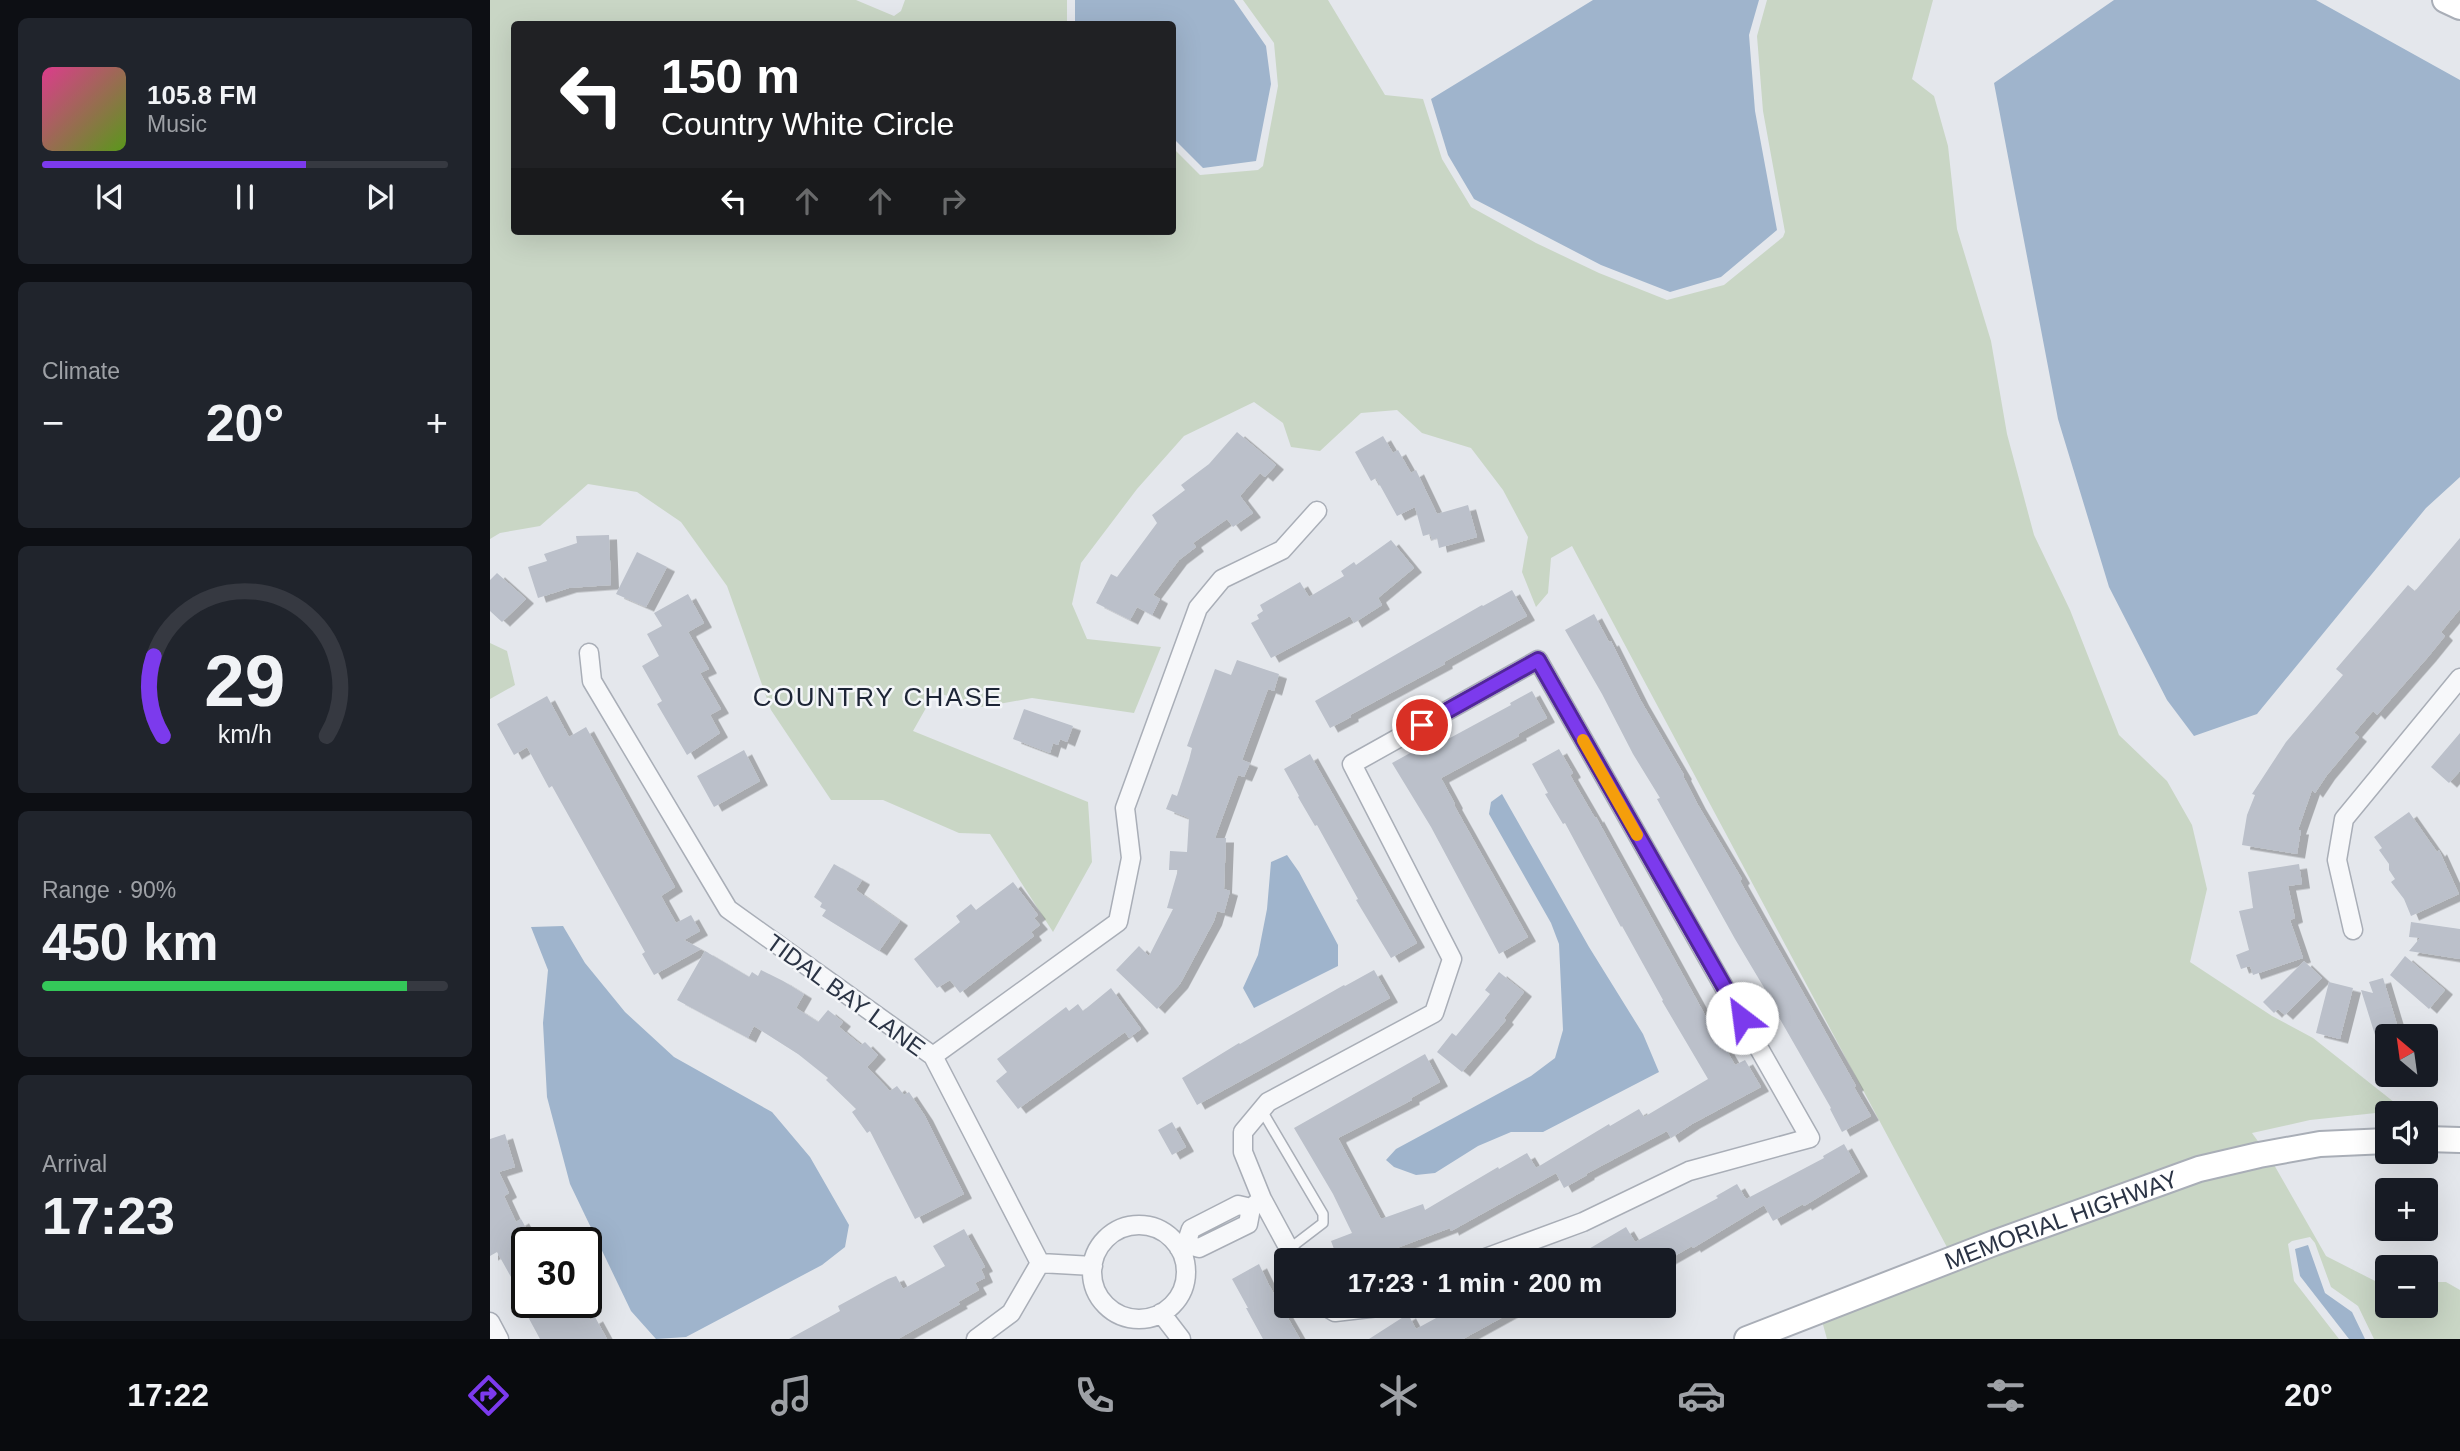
<!DOCTYPE html>
<html lang="en">
<head>
<meta charset="utf-8">
<style>
	:root { --surface:#171b24; --page:#20242c; --text:#f1f3f6; --muted:#9ea1a6; --line:#363941; --accent:#7c3aed }
	body { margin:0; font-family:Arial,sans-serif; background:var(--page); color:var(--text); height:100vh; display:flex; flex-direction:column; font-size:26px; white-space:nowrap }
	* { box-sizing:border-box; margin:0 }
	p { font-size:23px; color:var(--muted) }
	.icon { flex:none; width:38px; height:38px; fill:none; stroke:currentColor; stroke-width:2; stroke-linecap:round; stroke-linejoin:round }
	.map { position:relative; flex:1; overflow:hidden }
	.panel { display:flex; flex-direction:column; gap:18px; padding:18px; background:#0d0f14; width:490px }
	.panel>* { flex:none }
	.banner { position:absolute; left:21px; top:21px; width:665px; height:214px; border-radius:7px; box-shadow:0 7px 28px #0002; background:#202124; color:#fff; overflow:hidden }
	.needle { width:46px; rotate:331deg }
	.controls { position:absolute; left:1885px; top:1024px; display:grid; gap:14px }
	.controls a { display:grid; place-items:center; width:63px; height:63px; border-radius:7px; background:var(--surface); box-shadow:0 7px 28px #0002; font-size:35px }
	.speed { position:absolute; left:21px; top:1227px; display:flex; gap:14px; font-size:35px; font-weight:700; text-align:center }
	.speed>* { display:grid; place-content:center; width:91px; height:91px; border-radius:50%; background:var(--surface); box-shadow:0 7px 28px #0002; line-height:1 }
	.speed .limit { border:4px solid #111; border-radius:10px; background:#fff; color:#111 }
	.pin { position:absolute; display:grid; place-items:center; width:60px; height:60px; color:#fff; margin:-30px; border:4px solid #fff; border-radius:50%; box-shadow:0 2px 7px #0007 }
	.me { position:absolute; width:77px; margin:-38px; rotate:330deg; stroke-linejoin:round; filter:drop-shadow(0 0 5px #0008) }
	.turn { display:flex; align-items:center; gap:24px; height:147px; padding:0 35px; font-size:32px }
	.turn .icon { width:91px; height:91px; stroke-width:2.5 }
	.turn b { display:block; font-size:49px; line-height:60px }
	.lanes { display:flex; align-items:center; height:66px; padding:0 35px; background:#0003; justify-content:center; gap:35px; direction:ltr }
	.lanes .off { opacity:.35 }
	.big { font-size:52px; font-weight:800; line-height:1.1 }
	.panel .tile { flex:1; display:flex; flex-direction:column; justify-content:center; gap:10px; min-width:0; padding:0 24px; border-radius:10px; background:var(--page) }
	.panel .dial { align-items:center; gap:0 }
	.dial svg { height:182px; overflow:visible; fill:none; stroke:var(--line); stroke-width:7; stroke-linecap:round; text-anchor:middle }
	.dial text { fill:var(--text); stroke:none }
	.song { display:flex; align-items:center; gap:21px }
	.cover { width:84px; height:84px; border-radius:10px; background:linear-gradient(135deg,hsl(330 70% 55%),hsl(90 70% 35%)) }
	.played { height:7px; border-radius:4px; background:linear-gradient(90deg,var(--accent) 65%,var(--line) 65%) }
	.keys { display:flex; justify-content:space-around; direction:ltr }
	.heat { display:flex; justify-content:space-between; align-items:center; font-size:38px; direction:ltr }
	.charge { height:10px; border-radius:5px; background:linear-gradient(90deg,#34c759 90%,var(--line) 0) }
	.trip { position:absolute; left:784px; top:1248px; width:402px; height:70px; border-radius:7px; background:var(--surface); box-shadow:0 7px 28px #0002; font-weight:800; line-height:70px; text-align:center }
	.menu { display:flex; height:112px; justify-content:space-around; align-items:center; background:#090b0e; color:var(--muted) }
	.menu .icon { width:49px; height:49px }
	.menu .on { color:var(--accent) }
	.menu b { font-size:32px; color:var(--text) }
	main { display:flex; flex:1; min-height:0 }
	.map>svg:first-child { display:block }
	.green { fill:#c9d6c5 }
	.water { fill:#9fb4cc }
	.building { fill:#bbc0ca; filter:url(#shadow) }
	.lines { fill:none; stroke-linecap:round; stroke-linejoin:round }
	.lane-casing { stroke:#a9aeb7; stroke-width:12 }
	.street-casing { stroke:#a9aeb7; stroke-width:21 }
	.secondary-casing { stroke:#a9aeb7; stroke-width:28 }
	.lane { stroke:#f7f8fa; stroke-width:9 }
	.street { stroke:#f7f8fa; stroke-width:18 }
	.secondary { stroke:#fff; stroke-width:24 }
	.route-casing { stroke:#51269a; stroke-width:18 }
	.route { stroke:#7c3aed; stroke-width:12 }
	.slow { stroke:#f59e0b; stroke-width:12 }
	.labels { text-anchor:middle; dominant-baseline:central; stroke-width:5; stroke-linejoin:round; paint-order:stroke }
	.street-label { font-size:24px; fill:#2b3445; stroke:#f4f6f9 }
	.neighbourhood-label { font-size:26px; letter-spacing:2px; fill:#1d2536; stroke:#f4f6f9 }
</style>
</head>
<body>
<main>
<section class="panel">
<div class="tile">
<div class="song"><i class="cover"></i><div><b>105.8 FM</b><p>Music</p></div></div>
<div class="played"></div>
<div class="keys"><svg class="icon" aria-label="previous" viewBox="0 0 24 24"><path d="M18 5L8 12l10 7zM5 5v14"/></svg><svg class="icon" aria-label="pause" viewBox="0 0 24 24"><path d="M8 5v14M16 5v14"/></svg><svg class="icon" aria-label="next" viewBox="0 0 24 24"><path d="M6 5l10 7-10 7zM19 5v14"/></svg></div>
</div>
<div class="tile"><p>Climate</p>
<div class="heat"><a>−</a><b class="big">20°</b><a>+</a></div>
</div>
<div class="tile dial"><svg viewBox="0 0 100 80">
<path d="M14 69A42 42 0 1 1 86 69"/>
<path d="M14 69A42 42 0 0 1 10 34" stroke="#7c3aed"/>
<text x="50" y="56" font-size="32" font-weight="700">29</text>
<text x="50" y="72" font-size="11">km/h</text>
</svg></div>
<div class="tile"><p>Range · 90%</p><b class="big">450 km</b><div class="charge"></div></div>
<div class="tile"><p>Arrival</p><b class="big">17:23</b></div>
</section>
<div class="map">
<svg width="1970" height="1339" viewBox="0 0 1970 1339">
	<defs>
		<filter id="shadow"><feDropShadow dx="8" dy="4.5" stdDeviation="0" flood-color="#0004"/></filter>
	</defs>
	<rect width="100%" height="100%" fill="#e4e7ec"/>
	<path class="green" d="M 0,0 L 366,0 L 404,16 L 411,11 L 415,0 L 577,0 L 577,24 L 24,24 L 24,231 L 682,231 L 683,148 L 710,175 L 768,170 L 773,166 L 788,86 L 784,43 L 753,0 L 838,0 L 895,95 L 933,99 L 952,159 L 981,207 L 1046,243 L 1109,273 L 1177,300 L 1234,285 L 1293,237 L 1295,232 L 1273,111 L 1267,36 L 1277,0 L 1443,0 L 1422,79 L 1444,96 L 1458,146 L 1467,229 L 1501,341 L 1517,434 L 1544,535 L 1580,610 L 1629,735 L 1677,781 L 1702,825 L 1717,889 L 1700,962 L 1782,1016 L 1823,1038 L 1914,1110 L 1820,1120 L 1762,1133 L 1770,1144 L 1458,1249 L 1082,546 L 1061,558 L 1058,593 L 1046,607 L 1032,572 L 1038,537 L 1013,490 L 981,448 L 932,433 L 907,410 L 871,413 L 830,451 L 801,447 L 793,423 L 764,402 L 694,436 L 647,489 L 591,563 L 582,604 L 597,639 L 671,647 L 644,713 L 542,698 L 492,707 L 445,692 L 423,731 L 598,802 L 602,862 L 563,932 L 500,834 L 469,833 L 393,800 L 341,800 L 281,710 L 237,586 L 191,522 L 147,492 L 98,484 L 50,526 L 10,533 L 0,539 Z
		M 0,643 L 17,651 L 25,685 L 0,699 Z
		M 1783,1163 L 1836,1256 L 1889,1283 L 1897,1283 L 1897,1306 L 1936,1306 L 1936,1282 L 1956,1282 L 1970,1290 L 1970,1339 L 1884,1339 L 1868,1306 L 1841,1287 L 1825,1243 L 1820,1237 L 1802,1241 L 1798,1244 L 1804,1281 L 1849,1339 L 1337,1339 L 1332,1321 L 1501,1255 L 1712,1179 Z"/>
	<path class="water" d="M 585,0 L 744,0 L 776,46 L 781,84 L 766,161 L 713,168 L 683,138 L 682,24 L 585,24 Z
		M 1103,0 L 1269,0 L 1259,35 L 1265,111 L 1287,230 L 1231,277 L 1180,292 L 1111,265 L 984,199 L 958,155 L 941,99 Z
		M 1624,0 L 1826,0 L 1970,80 L 1970,477 L 1936,508 L 1767,714 L 1704,736 L 1677,700 L 1619,587 L 1568,419 L 1504,83 Z
		M 1012,794 L 1099,947 L 1153,1034 L 1169,1072 L 1053,1132 L 1021,1132 L 988,1146 L 945,1173 L 926,1175 L 904,1167 L 896,1160 L 906,1149 L 1041,1076 L 1065,1058 L 1073,1030 L 1069,944 L 1061,923 L 999,814 L 1001,802 Z
		M 797,855 L 809,872 L 848,945 L 848,966 L 764,1008 L 753,988 L 768,955 L 777,909 L 781,862 Z
		M 73,926 L 95,963 L 135,1012 L 184,1057 L 282,1112 L 320,1157 L 359,1225 L 355,1247 L 332,1265 L 196,1337 L 166,1339 L 141,1311 L 80,1184 L 57,1097 L 53,1023 L 58,970 L 41,927 Z
		M 1818,1245 L 1835,1293 L 1862,1312 L 1875,1339 L 1859,1339 L 1810,1276 L 1805,1249 Z"/>
	<path class="building" d="M 747,432 L 786,465 L 775,477 L 770,473 L 750,496 L 763,513 L 743,527 L 737,519 L 703,543 L 706,547 L 689,560 L 663,595 L 670,599 L 662,615 L 647,607 L 640,620 L 606,603 L 621,574 L 627,577 L 667,523 L 662,515 L 695,490 L 691,485 L 719,464 Z
		M 893,436 L 903,453 L 908,450 L 921,473 L 926,470 L 947,514 L 978,505 L 987,537 L 949,548 L 947,538 L 942,540 L 940,534 L 933,536 L 925,507 L 907,516 L 886,478 L 881,481 L 865,452 Z
		M 119,535 L 121,585 L 79,588 L 48,598 L 38,567 L 57,561 L 54,554 L 87,543 L 86,536 Z
		M 1970,538 L 1970,609 L 1951,632 L 1955,636 L 1938,657 L 1887,715 L 1883,711 L 1864,733 L 1869,737 L 1837,775 L 1825,793 L 1822,790 L 1808,830 L 1811,830 L 1807,854 L 1752,845 L 1757,815 L 1765,795 L 1762,794 L 1796,742 L 1853,675 L 1846,669 L 1918,585 L 1925,591 Z
		M 901,540 L 924,568 L 888,598 L 892,605 L 864,623 L 860,616 L 781,658 L 761,623 L 769,619 L 767,615 L 773,611 L 770,605 L 810,582 L 819,597 L 854,576 L 851,571 L 864,562 L 866,565 Z
		M 147,552 L 177,567 L 156,607 L 126,594 Z
		M 7,573 L 36,599 L 12,622 L 0,611 L 0,580 Z
		M 1022,590 L 1037,616 L 954,662 L 955,664 L 860,715 L 861,717 L 840,728 L 825,701 L 992,605 L 993,606 Z
		M 198,594 L 214,623 L 198,632 L 219,669 L 210,673 L 231,709 L 220,715 L 230,733 L 197,755 L 167,704 L 172,701 L 152,666 L 169,656 L 157,634 L 172,626 L 164,613 Z
		M 1104,614 L 1119,642 L 1121,641 L 1151,701 L 1194,775 L 1193,776 L 1208,805 L 1252,879 L 1250,881 L 1366,1086 L 1364,1087 L 1381,1116 L 1352,1132 L 1340,1109 L 1341,1108 L 1283,1007 L 1285,1006 L 1245,939 L 1167,799 L 1170,798 L 1143,754 L 1112,694 L 1075,630 Z
		M 747,660 L 789,674 L 784,691 L 778,689 L 752,760 L 760,763 L 754,777 L 748,775 L 725,838 L 736,838 L 734,889 L 740,891 L 734,913 L 727,911 L 724,921 L 690,984 L 667,1009 L 626,970 L 649,946 L 659,956 L 683,909 L 677,908 L 688,870 L 679,870 L 680,851 L 697,852 L 699,818 L 676,809 L 682,794 L 687,796 L 699,760 L 702,748 L 697,746 L 725,669 L 741,675 Z
		M 1042,691 L 1057,718 L 1028,734 L 1029,736 L 951,778 L 965,804 L 964,805 L 1038,937 L 1009,954 L 941,827 L 902,763 L 931,747 L 934,752 L 1021,705 L 1020,703 Z
		M 57,696 L 79,737 L 96,727 L 185,887 L 171,896 L 186,923 L 201,915 L 210,931 L 194,940 L 211,949 L 164,975 L 152,954 L 155,952 L 62,786 L 59,788 L 37,747 L 24,755 L 7,724 Z
		M 534,709 L 583,726 L 577,742 L 570,739 L 568,745 L 563,743 L 560,753 L 523,739 Z
		M 1970,733 L 1970,771 L 1959,783 L 1941,767 Z
		M 1069,749 L 1083,773 L 1080,775 L 1105,818 L 1106,817 L 1220,1024 L 1221,1023 L 1245,1065 L 1255,1060 L 1271,1087 L 1202,1124 L 1181,1138 L 1177,1131 L 1096,1174 L 1097,1175 L 1074,1188 L 1066,1173 L 961,1231 L 960,1228 L 875,1260 L 848,1260 L 841,1241 L 862,1233 L 843,1194 L 804,1128 L 935,1054 L 950,1082 L 921,1098 L 922,1100 L 848,1138 L 891,1219 L 933,1204 L 935,1210 L 1008,1167 L 1009,1169 L 1037,1153 L 1046,1168 L 1119,1124 L 1120,1126 L 1149,1109 L 1154,1117 L 1218,1079 L 1172,1001 L 1173,1000 L 1132,926 L 1131,927 L 1075,823 L 1073,824 L 1055,794 L 1058,793 L 1042,764 Z
		M 254,750 L 270,781 L 224,807 L 207,776 Z
		M 820,754 L 927,943 L 901,958 L 866,900 L 868,899 L 827,825 L 825,826 L 808,797 L 809,796 L 794,769 Z
		M 1919,812 L 1947,852 L 1949,850 L 1969,894 L 1921,916 L 1914,899 L 1901,882 L 1905,879 L 1899,870 L 1899,864 L 1889,850 L 1892,848 L 1884,837 Z
		M 344,864 L 372,880 L 366,890 L 410,921 L 389,951 L 332,916 L 336,910 L 330,907 L 332,903 L 324,897 Z
		M 1809,864 L 1812,884 L 1798,886 L 1805,918 L 1800,920 L 1813,958 L 1763,975 L 1760,966 L 1751,969 L 1746,955 L 1759,950 L 1749,911 L 1763,908 L 1758,872 Z
		M 523,882 L 548,915 L 544,918 L 550,925 L 541,932 L 544,936 L 470,993 L 460,980 L 447,988 L 424,959 L 470,922 L 466,916 L 481,904 L 486,910 Z
		M 1921,922 L 1970,929 L 1970,959 L 1919,951 L 1930,938 L 1919,937 Z
		M 215,951 L 259,977 L 262,972 L 268,976 L 271,970 L 293,981 L 314,994 L 306,1008 L 328,1022 L 338,1010 L 353,1022 L 349,1027 L 371,1045 L 375,1042 L 388,1055 L 377,1067 L 400,1091 L 407,1086 L 414,1095 L 419,1092 L 435,1116 L 474,1194 L 425,1219 L 380,1131 L 377,1133 L 362,1112 L 366,1109 L 336,1080 L 338,1078 L 308,1054 L 264,1026 L 258,1038 L 187,1000 Z
		M 1915,956 L 1955,990 L 1939,1009 L 1900,975 Z
		M 1814,961 L 1832,978 L 1795,1015 L 1788,1009 L 1784,1013 L 1773,1002 Z
		M 884,970 L 900,998 L 707,1105 L 692,1078 L 749,1043 L 750,1044 L 854,985 L 855,986 Z
		M 1009,972 L 1034,992 L 1014,1018 L 1016,1020 L 972,1072 L 947,1052 L 962,1033 L 966,1036 L 993,1003 L 1000,994 L 995,990 Z
		M 1893,978 L 1909,1031 L 1885,1035 L 1871,990 L 1883,993 L 1879,982 Z
		M 1839,982 L 1863,988 L 1850,1039 L 1826,1033 Z
		M 621,988 L 651,1029 L 639,1038 L 635,1032 L 528,1109 L 506,1081 L 517,1072 L 507,1059 L 576,1007 L 579,1011 L 588,1004 L 593,1011 Z
		M 682,1122 L 696,1147 L 682,1155 L 668,1130 Z
		M 15,1134 L 25,1167 L 9,1172 L 19,1193 L 14,1196 L 26,1222 L 31,1219 L 44,1242 L 37,1242 L 37,1302 L 90,1302 L 100,1320 L 105,1317 L 117,1339 L 50,1339 L 30,1302 L 35,1302 L 7,1252 L 0,1256 L 0,1139 Z
		M 1354,1144 L 1370,1172 L 1314,1206 L 1313,1204 L 1283,1221 L 1274,1205 L 1203,1248 L 1202,1246 L 1174,1262 L 1165,1248 L 1143,1260 L 1080,1260 L 1136,1227 L 1145,1242 L 1228,1198 L 1226,1196 L 1247,1184 L 1256,1199 L 1334,1158 L 1333,1156 Z
		M 474,1229 L 495,1267 L 491,1269 L 495,1278 L 485,1283 L 489,1290 L 468,1302 L 470,1304 L 408,1339 L 299,1339 L 350,1311 L 348,1306 L 398,1279 L 406,1276 L 413,1289 L 455,1266 L 443,1246 Z
		M 769,1264 L 779,1285 L 810,1339 L 773,1339 L 756,1308 L 758,1308 L 742,1279 Z
		M 968,1306 L 1033,1306 L 973,1339 L 879,1339 L 918,1314 L 926,1329 Z"/>
	<g class="lines">
		<g class="lane-casing">
			<path id="lane" d="M 771,1109 L 833,1214 L 833,1223 L 799,1249"/>
		</g>
		<g class="street-casing">
			<path id="street" d="M 99,653 L 102,681 L 238,909 L 443,1056 L 550,1263 L 521,1313 L 486,1339
				M 1863,930 L 1847,860 L 1854,819 L 1970,678
				M 443,1056 L 628,922 L 641,858 L 635,808 L 708,608 L 732,579 L 792,550 L 827,511
				M602 1272a47 47 0 1 1 94 0a47 47 0 1 1-94 0Z
				M 696,1244 L 709,1248 L 758,1224 L 761,1208 L 772,1199
				M 689,1248 L 696,1244 L 701,1229 L 748,1205 L 761,1208
				M 805,1260 L 772,1199 L 753,1152 L 753,1132 L 778,1102 L 944,1013 L 962,959 L 862,764 L 1048,660 L 1320,1138 L 1199,1171 L 1093,1222 L 990,1260
				M 550,1263 L 603,1266
				M 835,1306 L 845,1312 L 897,1306
				M 671,1313 L 691,1339
				M 0,1322 L 9,1339"/>
		</g>
		<g class="secondary-casing">
			<g id="secondary">
				<path d="M 1955,0 L 1970,7"/>
				<path d="M 1936,1139 L 1970,1140"/>
				<path id="s1" d="M 1257,1339 L 1504,1243 L 1709,1169 L 1769,1155 L 1830,1144 L 1897,1141"/>
			</g>
		</g>
		<use href="#lane" class="lane"/>
		<use href="#street" class="street"/>
		<use href="#secondary" class="secondary"/>
	</g>
	<g class="lines">
		<g class="route-casing">
			<path id="route" d="M 932,725 L 1048,660 L 1252,1018"/>
		</g>
		<use href="#route" class="route"/>
		<path class="slow" d="M 1093,740 L 1147,835"/>
	</g>
	<g class="labels">
		<g class="street-label">
			<text transform="translate(356 995) rotate(36)">TIDAL BAY LANE</text>
			<text stroke="none"><textPath href="#s1" startOffset="336">MEMORIAL HIGHWAY</textPath></text>
		</g>
		<g class="neighbourhood-label">
			<text x="388" y="697">COUNTRY CHASE</text>
		</g>
	</g>
</svg>
<div class="controls">
<a><svg class="needle" viewBox="-14 -14 28 28"><path d="M0-13l5 13h-10z" fill="#e53935"/><path d="M0 13l5-13h-10z" fill="#9ea1a6"/></svg></a>
<a><svg class="icon" aria-label="sound" viewBox="0 0 24 24"><path d="M4 9h4l5-4v14l-5-4H4zM17 9q2 3 0 6"/></svg></a>
<a>+</a>
<a>−</a>
</div>
<div class="speed"><div class="limit">30</div></div>
<div class="pin" style="left:932px;top:725px;background:#d93025"><svg class="icon" aria-label="arrive" viewBox="0 0 24 24"><path d="M6 21V4h12l-3 4 3 4H6"/></svg></div>
<svg class="me" style="left:1252px;top:1018px" viewBox="-20 -20 40 40"><circle r="19" fill="#fff"/><path d="M0-13L10 11 0 6-10 11z" fill="#7c3aed"/></svg>
<div class="trip">17:23 · 1 min · 200 m</div>
<div class="banner">
<div class="turn"><svg class="icon" aria-label="left" viewBox="0 0 24 24"><path d="M17 20v-9H6M10 6l-5 5 5 5"/></svg><div><b>150 m</b>Country White Circle</div></div>
<div class="lanes"><svg class="icon" aria-label="left" viewBox="0 0 24 24"><path d="M17 20v-9H6M10 6l-5 5 5 5"/></svg><svg class="icon off" aria-label="ahead" viewBox="0 0 24 24"><path d="M12 20V5M6 11l6-6 6 6"/></svg><svg class="icon off" aria-label="ahead" viewBox="0 0 24 24"><path d="M12 20V5M6 11l6-6 6 6"/></svg><svg class="icon off" aria-label="right" viewBox="0 0 24 24"><path d="M7 20v-9h11M14 6l5 5-5 5"/></svg></div>
</div>
</div>
</main>
<nav class="menu">
<b>17:22</b>
<svg class="icon on" aria-label="directions" viewBox="0 0 24 24"><path d="M12 3l9 9-9 9-9-9zM9 14v-3h6M13 9l2 2-2 2"/></svg>
<svg class="icon" aria-label="music" viewBox="0 0 24 24"><path d="M9 18V5l10-2v13"/><circle cx="6" cy="18" r="3"/><circle cx="16" cy="16" r="3"/></svg>
<svg class="icon" aria-label="phone" viewBox="0 0 24 24"><path d="M5 4h4l2 5-3 2q2 4 5 5l2-3 5 2v4C11 20 4 13 5 4z"/></svg>
<svg class="icon" aria-label="climate" viewBox="0 0 24 24"><path d="M12 3v18M4 7l16 10M4 17L20 7"/></svg>
<svg class="icon" aria-label="car" viewBox="0 0 24 24"><path d="M5 17H2v-5l4-1 3-4h7l3 4 3 1v5h-3M9 17h6M6 11h13"/><circle cx="7" cy="17" r="2"/><circle cx="17" cy="17" r="2"/></svg>
<svg class="icon" aria-label="filters" viewBox="0 0 24 24"><path d="M4 7h16M4 17h16"/><circle cx="9" cy="7" r="2"/><circle cx="15" cy="17" r="2"/></svg>
<b>20°</b>
</nav>
</body>
</html>
